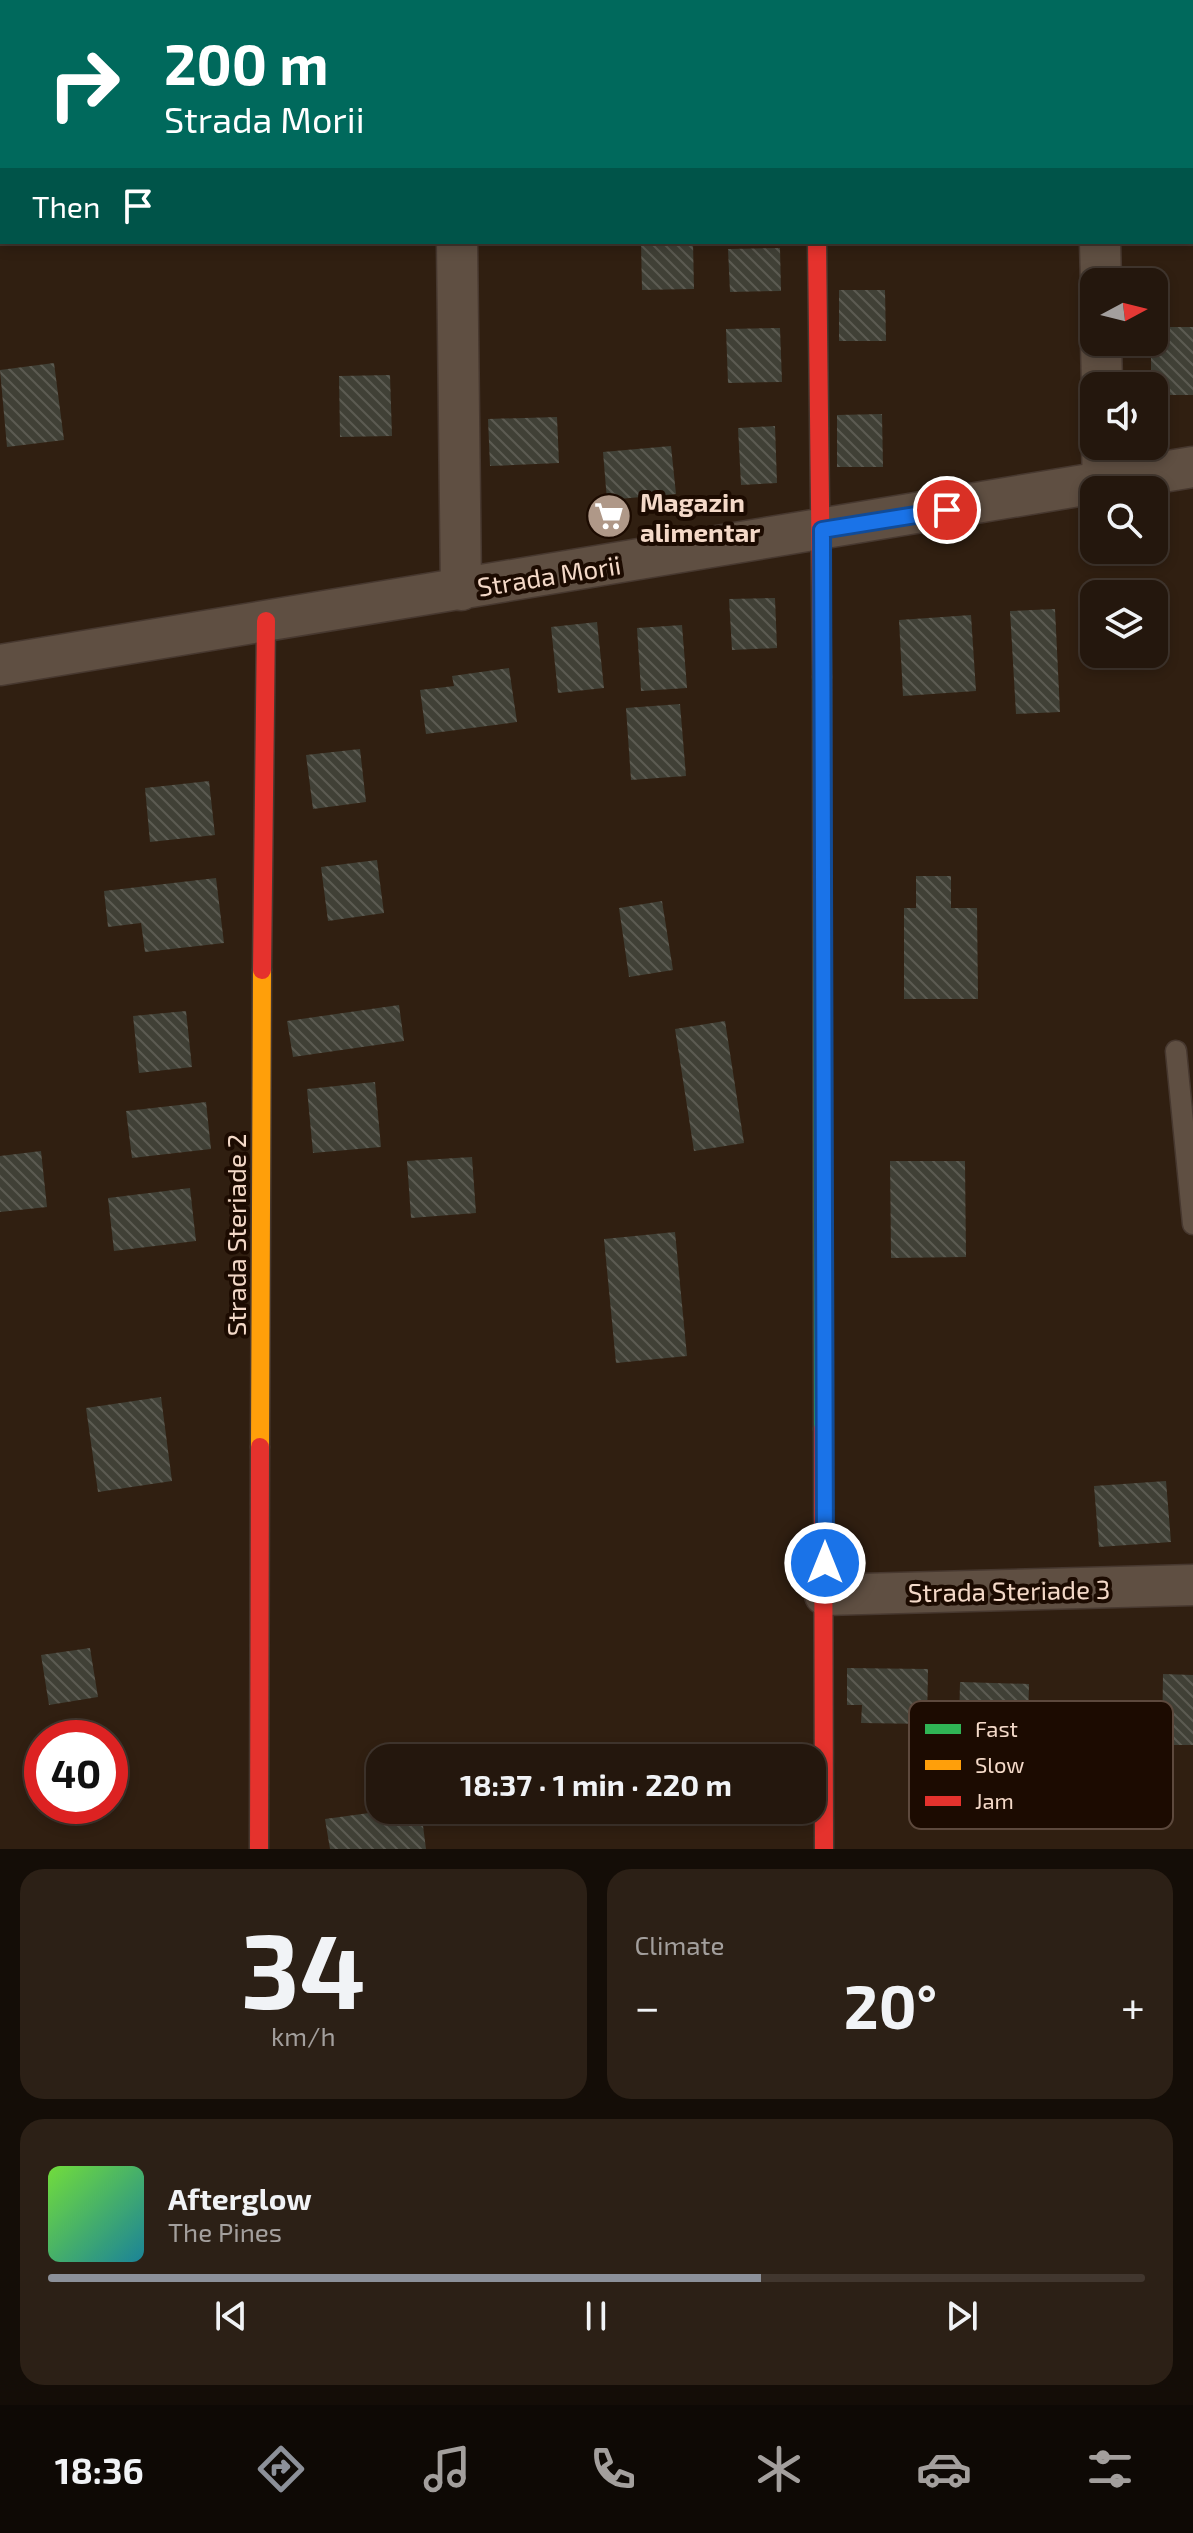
<!DOCTYPE html>
<html lang="en">
<head>
<meta charset="utf-8">
<style>
	:root { --surface:#24170d; --page:#2c2016; --text:#f1f3f6; --muted:#a39f9d; --line:#41362e; --accent:#8c9099 }
	body { margin:0; font-family:"Exo 2",sans-serif; background:var(--page); color:var(--text); height:100vh; display:flex; flex-direction:column; font-size:30px; white-space:nowrap }
	* { box-sizing:border-box; margin:0 }
	p { font-size:26px; color:var(--muted) }
	.icon { flex:none; width:44px; height:44px; fill:none; stroke:currentColor; stroke-width:2; stroke-linecap:round; stroke-linejoin:round }
	.map { position:relative; height:1849px; overflow:hidden }
	.drawer { display:flex; flex-direction:column; gap:20px; padding:20px; background:#140d07; flex:1 }
	.drawer>* { flex:none }
	.guide { position:absolute; left:0px; top:0px; width:1194px; height:244px; box-shadow:0 4px 12px #0003,0 0 0 2px var(--line); background:#00695c; color:#fff; overflow:hidden }
	.needle { width:52px; rotate:83deg }
	.tools { position:absolute; left:1080px; top:268px; display:grid; gap:16px }
	.tools a { display:grid; place-items:center; width:88px; height:88px; border-radius:16px; background:var(--surface); box-shadow:0 4px 12px #0003,0 0 0 2px var(--line); font-size:40px }
	.speed { position:absolute; left:24px; top:1720px; display:flex; gap:16px; font-size:40px; font-weight:700; text-align:center }
	.speed>* { display:grid; place-content:center; width:104px; height:104px; border-radius:50%; background:var(--surface); box-shadow:0 4px 12px #0003,0 0 0 2px var(--line); line-height:1 }
	.speed .limit { border:12px solid #d22; background:#fff; color:#111 }
	.pin { position:absolute; display:grid; place-items:center; width:68px; height:68px; color:#fff; margin:-34px; border:4px solid #fff; border-radius:50%; box-shadow:0 2px 8px #0007 }
	.me { position:absolute; width:88px; margin:-44px; rotate:0deg; stroke-linejoin:round; filter:drop-shadow(0 0 6px #0008) }
	.turn { display:flex; align-items:center; gap:28px; height:168px; padding:0 32px; font-size:36px }
	.turn .icon { width:104px; height:104px; stroke-width:2.5 }
	.turn b { display:block; font-size:56px; line-height:68px }
	.then { display:flex; align-items:center; height:76px; padding:0 32px; background:#0003; gap:16px; font-size:30px }
	.big { font-size:60px; font-weight:700; line-height:1.1 }
	.drawer .card { flex:1; display:flex; flex-direction:column; justify-content:center; gap:12px; min-width:0; padding:0 28px; border-radius:24px; background:var(--page) }
	.drawer .dial { align-items:center; gap:0 }
	.dial b { font-size:104px; line-height:1 }
	.song { display:flex; align-items:center; gap:24px }
	.cover { width:96px; height:96px; border-radius:12px; background:linear-gradient(135deg,hsl(100 70% 55%),hsl(190 70% 35%)) }
	.played { height:8px; border-radius:4px; background:linear-gradient(90deg,var(--accent) 65%,var(--line) 65%) }
	.keys { display:flex; justify-content:space-around; direction:ltr }
	.heat { display:flex; justify-content:space-between; align-items:center; font-size:44px; direction:ltr }
	.drawer .tiles { flex:1; display:grid; gap:20px; grid-template-columns:1fr 1fr }
	.card:last-child { grid-column:span 2 }
	.trip { position:absolute; left:366px; top:1744px; width:460px; height:80px; border-radius:24px; background:var(--surface); box-shadow:0 4px 12px #0003,0 0 0 2px var(--line); font-weight:700; line-height:80px; text-align:center }
	.tab-bar { display:flex; height:128px; justify-content:space-around; align-items:center; background:#0e0905; color:var(--muted) }
	.tab-bar .icon { width:56px; height:56px }
	.tab-bar .active { color:var(--accent) }
	.tab-bar b { font-size:36px; color:var(--text) }
	.map>svg:first-child { display:block }
	.building { fill:url(#building-back-hatch) }
	.lines { fill:none; stroke-linecap:round; stroke-linejoin:round }
	.lane-casing { stroke:#47382f; stroke-width:23 }
	.street-casing { stroke:#47382f; stroke-width:43 }
	.fast-casing { stroke:#47382f; stroke-width:21 }
	.slow-casing { stroke:#47382f; stroke-width:21 }
	.jam-casing { stroke:#47382f; stroke-width:21 }
	.lane { stroke:#5f4f42; stroke-width:20 }
	.street { stroke:#5f4f42; stroke-width:40 }
	.fast { stroke:#30b455; stroke-width:18 }
	.slow { stroke:#ff9f0a; stroke-width:18 }
	.jam { stroke:#e5322d; stroke-width:18 }
	.route-casing { stroke:#114b97; stroke-width:20 }
	.route { stroke:#1a73e8; stroke-width:14 }
	.labels { text-anchor:middle; dominant-baseline:central; stroke-width:8; stroke-linejoin:round; paint-order:stroke }
	.poi-label { font-size:26px; font-weight:bold; fill:#f4d9c8; stroke:#1c0b01; text-anchor:start }
	.street-label { font-size:26px; fill:#f4d9c8; stroke:#1c0b01 }
	.key { fill:#1c0b01; stroke:#5d493d; stroke-width:2 }
	.key-label { font-size:22px; fill:#f4d9c8 }
</style>
</head>
<body>
<div class="map">
<svg width="1193" height="1849" viewBox="0 0 1193 1849">
	<defs>
		<pattern id="building-back-hatch" width="6" height="6" patternUnits="userSpaceOnUse" patternTransform="scale(2)"><rect width="6" height="6" fill="#404036"/><path d="M-1 5l2 2M0 0l6 6M5-1l2 2" fill="none" stroke="#5c5b52"/></pattern>
	</defs>
	<rect width="100%" height="100%" fill="#301f11"/>
	<path class="building" d="M 641,242 L 693,242 L 694,289 L 642,290 Z
		M 780,248 L 781,291 L 730,292 L 728,249 Z
		M 839,290 L 885,290 L 886,341 L 839,341 Z
		M 1154,327 L 1193,327 L 1193,395 L 1154,395 L 1154,386 L 1151,386 L 1151,342 L 1154,342 Z
		M 780,328 L 782,382 L 728,383 L 726,329 Z
		M 54,363 L 64,440 L 7,447 L 0,370 Z
		M 390,375 L 392,436 L 340,437 L 339,376 Z
		M 882,414 L 883,467 L 837,467 L 837,415 Z
		M 557,417 L 559,463 L 490,466 L 488,419 Z
		M 775,426 L 777,483 L 741,485 L 738,428 Z
		M 671,446 L 676,494 L 607,500 L 603,452 Z
		M 775,598 L 777,648 L 732,650 L 729,599 Z
		M 1055,609 L 1060,712 L 1016,714 L 1010,611 Z
		M 971,615 L 976,691 L 903,696 L 899,620 Z
		M 597,622 L 604,688 L 558,693 L 551,627 Z
		M 682,625 L 687,688 L 641,691 L 637,628 Z
		M 509,668 L 517,722 L 426,734 L 420,690 L 454,686 L 452,676 Z
		M 680,704 L 686,776 L 631,780 L 626,708 Z
		M 360,749 L 366,802 L 313,809 L 306,755 Z
		M 209,781 L 215,835 L 150,842 L 145,788 Z
		M 377,860 L 384,913 L 328,921 L 321,867 Z
		M 916,876 L 951,876 L 951,908 L 977,908 L 978,999 L 904,999 L 904,908 L 916,908 Z
		M 216,878 L 224,943 L 145,952 L 141,923 L 108,927 L 104,891 Z
		M 662,901 L 673,970 L 629,977 L 619,908 Z
		M 399,1005 L 404,1041 L 293,1057 L 287,1021 Z
		M 186,1011 L 192,1067 L 139,1073 L 133,1016 Z
		M 725,1021 L 744,1143 L 694,1151 L 675,1029 Z
		M 375,1082 L 381,1147 L 313,1153 L 307,1089 Z
		M 206,1102 L 211,1149 L 132,1158 L 126,1111 Z
		M 41,1151 L 47,1207 L 0,1212 L 0,1156 Z
		M 472,1157 L 476,1213 L 411,1218 L 407,1161 Z
		M 890,1161 L 965,1161 L 966,1257 L 891,1258 Z
		M 190,1188 L 196,1241 L 114,1251 L 108,1198 Z
		M 675,1232 L 687,1356 L 616,1363 L 604,1239 Z
		M 161,1397 L 172,1481 L 98,1492 L 86,1408 Z
		M 1166,1481 L 1171,1542 L 1099,1547 L 1094,1486 Z
		M 90,1648 L 98,1697 L 49,1705 L 41,1655 Z
		M 847,1668 L 928,1669 L 927,1724 L 861,1723 L 862,1705 L 847,1705 Z
		M 1163,1674 L 1193,1675 L 1193,1745 L 1162,1745 Z
		M 960,1682 L 1029,1684 L 1026,1809 L 957,1807 Z
		M 391,1810 L 421,1810 L 426,1849 L 330,1849 L 325,1819 Z"/>
	<g class="lines">
		<g class="lane-casing">
			<path id="lane" d="M 1176,1051 L 1193,1224"/>
		</g>
		<g class="street-casing">
			<path id="street" d="M 455,0 L 455,2
				M 812,0 L 812,2
				M 1098,0 L 1098,2
				M 457,242 L 461,590
				M 1100,242 L 1101,282
				M 1101,342 L 1102,386
				M 1102,446 L 1103,484
				M 0,665 L 1193,467
				M 825,1595 L 1193,1585"/>
		</g>
		<g class="fast-casing">
			<path id="fast" d="M 822,677 L 823,1429"/>
		</g>
		<g class="slow-casing">
			<path id="slow" d="M 260,1447 L 262,970"/>
		</g>
		<g class="jam-casing">
			<path id="jam" d="M 817,242 L 822,677
				M 262,970 L 266,621
				M 823,1429 L 824,1849
				M 259,1849 L 260,1447"/>
		</g>
		<use href="#lane" class="lane"/>
		<use href="#street" class="street"/>
		<use href="#fast" class="fast"/>
		<use href="#slow" class="slow"/>
		<use href="#jam" class="jam"/>
	</g>
	<g class="lines">
		<g class="route-casing">
			<path id="route" d="M 825,1563 L 822,530 L 947,510"/>
		</g>
		<use href="#route" class="route"/>
	</g>
	<defs>
		<g id="supermarket-disc" transform="scale(2.3)"><circle r="9.5" fill="#af9888" stroke="#1c0b01"/><path d="M-6-5.5h2.5l.6 2H6L4.5 2H-2.5L-4.4-4H-6ZM-1.5 3.2a1.3 1.3 0 1 0 .1 0ZM3 3.2a1.3 1.3 0 1 0 .1 0Z" fill="#fff"/></g>
	</defs>
	<g fill-rule="evenodd">
		<use href="#supermarket-disc" x="609" y="516"/>
	</g>
	<g class="labels">
		<g class="poi-label">
			<text x="640" y="501">Magazin<tspan x="640" dy="30">alimentar</tspan></text>
		</g>
		<g class="street-label">
			<text transform="translate(549 575) rotate(-9)">Strada Morii</text>
			<text transform="translate(235 1235) rotate(-90)">Strada Steriade 2</text>
			<text transform="translate(1009 1590) rotate(-1)">Strada Steriade 3</text>
		</g>
	</g>
	<rect x="909" y="1701" width="264" height="128" rx="12" class="key"/>
	<rect x="925" y="1724" width="36" height="10" fill="#30b455"/>
	<rect x="925" y="1760" width="36" height="10" fill="#ff9f0a"/>
	<rect x="925" y="1796" width="36" height="10" fill="#e5322d"/>
	<g class="key-label">
		<text x="975" y="1737">Fast</text>
		<text x="975" y="1773">Slow</text>
		<text x="975" y="1809">Jam</text>
	</g>
</svg>
<div class="tools">
<a><svg class="needle" viewBox="-14 -14 28 28"><path d="M0-13l5 13h-10z" fill="#e53935"/><path d="M0 13l5-13h-10z" fill="#a39f9d"/></svg></a>
<a><svg class="icon" aria-label="sound" viewBox="0 0 24 24"><path d="M4 9h4l5-4v14l-5-4H4zM17 9q2 3 0 6"/></svg></a>
<a><svg class="icon" aria-label="search" viewBox="0 0 24 24"><circle cx="10" cy="10" r="6"/><path d="M15 15l6 6"/></svg></a>
<a><svg class="icon" aria-label="layers" viewBox="0 0 24 24"><path d="M12 4l9 5-9 5-9-5zM3 14l9 5 9-5"/></svg></a>
</div>
<div class="speed"><div class="limit">40</div></div>
<div class="pin" style="left:947px;top:510px;background:#d93025"><svg class="icon" aria-label="arrive" viewBox="0 0 24 24"><path d="M6 21V4h12l-3 4 3 4H6"/></svg></div>
<svg class="me" style="left:825px;top:1563px" viewBox="-20 -20 40 40"><circle r="17" fill="#1a73e8" stroke="#fff" stroke-width="3"/><path d="M0-11L8 9 0 5-8 9z" fill="#fff"/></svg>
<div class="trip">18:37 · 1 min · 220 m</div>
<div class="guide">
<div class="turn"><svg class="icon" aria-label="right" viewBox="0 0 24 24"><path d="M7 20v-9h11M14 6l5 5-5 5"/></svg><div><b>200 m</b>Strada Morii</div></div>
<div class="then">Then<svg class="icon" aria-label="arrive" viewBox="0 0 24 24"><path d="M6 21V4h12l-3 4 3 4H6"/></svg></div>
</div>
</div>
<section class="drawer">
<div class="tiles">
<div class="card dial"><b>34</b><p>km/h</p></div>
<div class="card"><p>Climate</p>
<div class="heat"><a>−</a><b class="big">20°</b><a>+</a></div>
</div>
<div class="card">
<div class="song"><i class="cover"></i><div><b>Afterglow</b><p>The Pines</p></div></div>
<div class="played"></div>
<div class="keys"><svg class="icon" aria-label="previous" viewBox="0 0 24 24"><path d="M18 5L8 12l10 7zM5 5v14"/></svg><svg class="icon" aria-label="pause" viewBox="0 0 24 24"><path d="M8 5v14M16 5v14"/></svg><svg class="icon" aria-label="next" viewBox="0 0 24 24"><path d="M6 5l10 7-10 7zM19 5v14"/></svg></div>
</div>
</div>
</section>
<nav class="tab-bar">
<b>18:36</b>
<svg class="icon active" aria-label="directions" viewBox="0 0 24 24"><path d="M12 3l9 9-9 9-9-9zM9 14v-3h6M13 9l2 2-2 2"/></svg>
<svg class="icon" aria-label="music" viewBox="0 0 24 24"><path d="M9 18V5l10-2v13"/><circle cx="6" cy="18" r="3"/><circle cx="16" cy="16" r="3"/></svg>
<svg class="icon" aria-label="phone" viewBox="0 0 24 24"><path d="M5 4h4l2 5-3 2q2 4 5 5l2-3 5 2v4C11 20 4 13 5 4z"/></svg>
<svg class="icon" aria-label="climate" viewBox="0 0 24 24"><path d="M12 3v18M4 7l16 10M4 17L20 7"/></svg>
<svg class="icon" aria-label="car" viewBox="0 0 24 24"><path d="M5 17H2v-5l4-1 3-4h7l3 4 3 1v5h-3M9 17h6M6 11h13"/><circle cx="7" cy="17" r="2"/><circle cx="17" cy="17" r="2"/></svg>
<svg class="icon" aria-label="filters" viewBox="0 0 24 24"><path d="M4 7h16M4 17h16"/><circle cx="9" cy="7" r="2"/><circle cx="15" cy="17" r="2"/></svg>
</nav>
</body>
</html>
